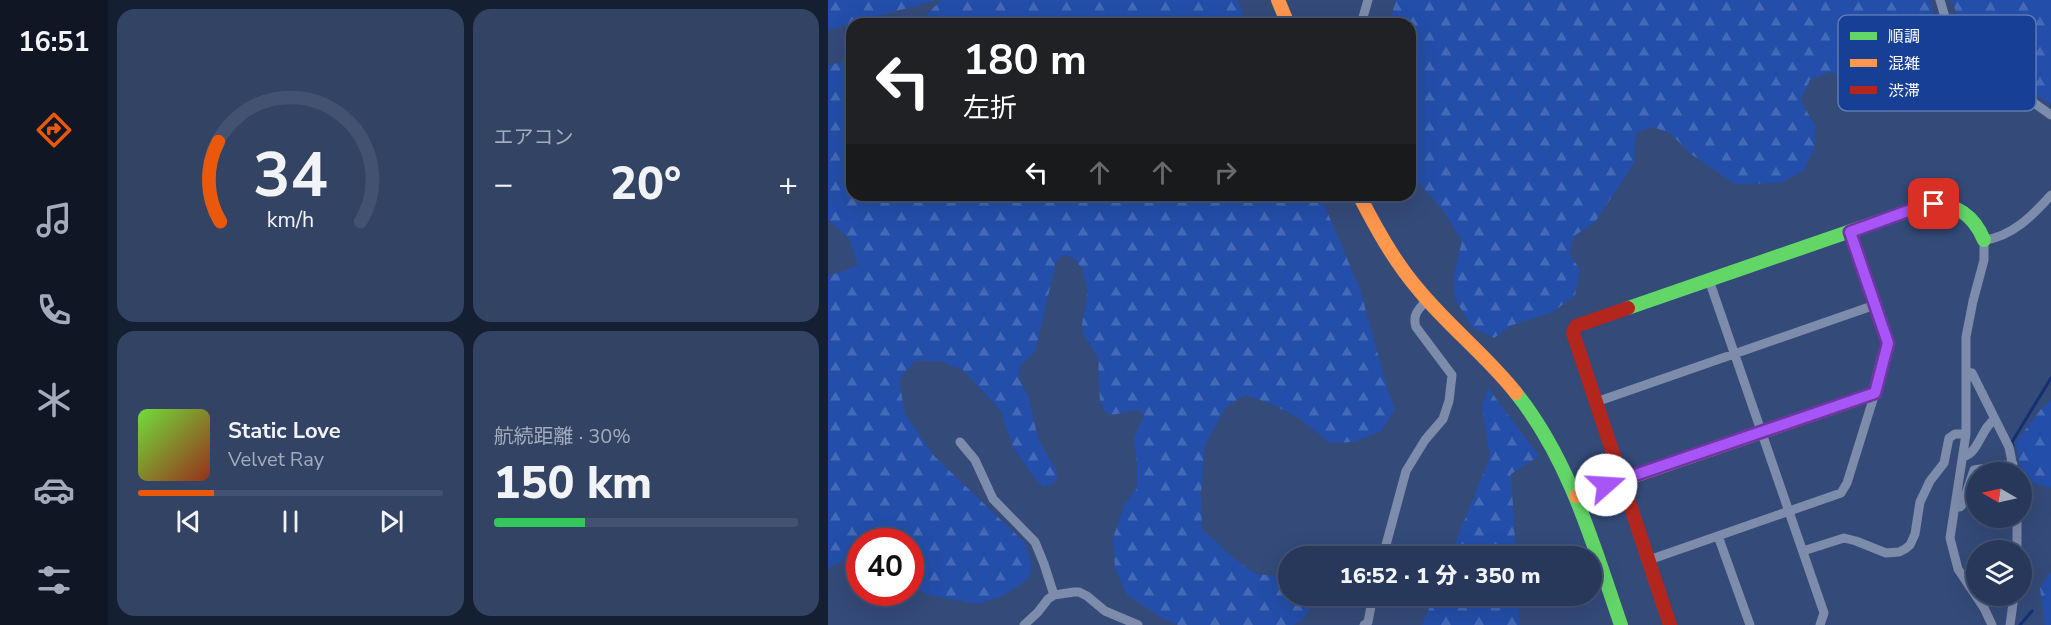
<!DOCTYPE html>
<html lang="ja">
<head>
<meta charset="utf-8">
<style>
	:root { --surface:#27385b; --page:#334364; --text:#f1f3f6; --muted:#a4acbb; --line:#435271; --accent:#ea580c }
	body { margin:0; font-family:"Nunito Sans","Noto Sans JP",sans-serif; background:var(--page); color:var(--text); height:100vh; display:flex; flex-direction:column; font-size:22px; white-space:nowrap }
	* { box-sizing:border-box; margin:0 }
	p { font-size:20px; color:var(--muted) }
	.icon { flex:none; width:33px; height:33px; fill:none; stroke:currentColor; stroke-width:2; stroke-linecap:round; stroke-linejoin:round }
	.map { position:relative; flex:1; overflow:hidden }
	.side { display:flex; flex-direction:column; gap:9px; padding:9px; background:#151f32; width:720px }
	.side>* { flex:none }
	.banner { position:absolute; left:18px; top:18px; width:570px; height:183px; border-radius:18px; box-shadow:0 6px 24px #0002,0 0 0 2px var(--line); background:#202124; color:#fff; overflow:hidden }
	.needle { width:39px; rotate:279deg }
	.fabs { position:absolute; left:1138px; top:462px; display:grid; gap:12px }
	.fabs a { display:grid; place-items:center; width:66px; height:66px; border-radius:50%; background:var(--surface); box-shadow:0 6px 24px #0002,0 0 0 2px var(--line); font-size:30px }
	.speed { position:absolute; left:18px; top:528px; display:flex; gap:12px; font-size:30px; font-weight:700; text-align:center }
	.speed>* { display:grid; place-content:center; width:78px; height:78px; border-radius:50%; background:var(--surface); box-shadow:0 6px 24px #0002,0 0 0 2px var(--line); line-height:1 }
	.speed .limit { border:9px solid #d22; background:#fff; color:#111 }
	.pin { position:absolute; display:grid; place-items:center; width:51px; height:51px; color:#fff; margin:-26px; border-radius:12px; box-shadow:0 3px 9px #0006 }
	.me { position:absolute; width:66px; margin:-33px; rotate:71deg; stroke-linejoin:round; filter:drop-shadow(0 0 4px #0008) }
	.turn { display:flex; align-items:center; gap:21px; height:126px; padding:0 18px; font-size:27px }
	.turn .icon { width:78px; height:78px; stroke-width:2.5 }
	.turn b { display:block; font-size:42px; line-height:51px }
	.lanes { display:flex; align-items:center; height:57px; padding:0 18px; background:#0003; justify-content:center; gap:30px; direction:ltr }
	.lanes .off { opacity:.35 }
	.big { font-size:45px; font-weight:800; line-height:1.1 }
	.side .tile { flex:1; display:flex; flex-direction:column; justify-content:center; gap:9px; min-width:0; padding:0 21px; border-radius:18px; background:var(--page) }
	.side .dial { align-items:center; gap:0 }
	.dial svg { height:156px; overflow:visible; fill:none; stroke:var(--line); stroke-width:7; stroke-linecap:round; text-anchor:middle }
	.dial text { fill:var(--text); stroke:none }
	.song { display:flex; align-items:center; gap:18px }
	.cover { width:72px; height:72px; border-radius:9px; background:linear-gradient(135deg,hsl(100 70% 55%),hsl(10 70% 35%)) }
	.played { height:6px; border-radius:3px; background:linear-gradient(90deg,var(--accent) 25%,var(--line) 25%) }
	.keys { display:flex; justify-content:space-around; direction:ltr }
	.heat { display:flex; justify-content:space-between; align-items:center; font-size:33px; direction:ltr }
	.charge { height:9px; border-radius:4px; background:linear-gradient(90deg,#34c759 30%,var(--line) 0) }
	.side .tiles { flex:1; display:grid; gap:9px; grid-template-columns:repeat(2,1fr) }
	.trip { position:absolute; left:450px; top:546px; width:324px; height:60px; border-radius:30px; background:var(--surface); box-shadow:0 6px 24px #0002,0 0 0 2px var(--line); font-weight:800; line-height:60px; text-align:center }
	main { display:flex; flex:1; min-height:0 }
	.dock { display:flex; flex-direction:column; width:108px; justify-content:space-around; align-items:center; background:#101624; color:var(--muted) }
	.dock .icon { width:42px; height:42px }
	.dock .on { color:var(--accent) }
	.dock b { font-size:27px; color:var(--text) }
	.map>svg:first-child { display:block }
	.forest { fill:url(#forest-firs) }
	.lines { fill:none; stroke-linecap:round; stroke-linejoin:round }
	.stream { stroke:#123174; stroke-width:3 }
	.street { stroke:#7e8cab; stroke-width:9 }
	.fast { stroke:#63d668; stroke-width:14 }
	.slow { stroke:#ff974d; stroke-width:14 }
	.jam { stroke:#b3261e; stroke-width:14 }
	.route-casing { stroke:#6d37a1; stroke-width:15 }
	.route { stroke:#a855f7; stroke-width:10 }
	.key { fill:#173f96; stroke:#5d79b6; stroke-width:1.5 }
	.key-label { font-size:16px; fill:#fff }
</style>
</head>
<body>
<main>
<nav class="dock">
<b>16:51</b>
<svg class="icon on" aria-label="directions" viewBox="0 0 24 24"><path d="M12 3l9 9-9 9-9-9zM9 14v-3h6M13 9l2 2-2 2"/></svg>
<svg class="icon" aria-label="music" viewBox="0 0 24 24"><path d="M9 18V5l10-2v13"/><circle cx="6" cy="18" r="3"/><circle cx="16" cy="16" r="3"/></svg>
<svg class="icon" aria-label="phone" viewBox="0 0 24 24"><path d="M5 4h4l2 5-3 2q2 4 5 5l2-3 5 2v4C11 20 4 13 5 4z"/></svg>
<svg class="icon" aria-label="climate" viewBox="0 0 24 24"><path d="M12 3v18M4 7l16 10M4 17L20 7"/></svg>
<svg class="icon" aria-label="car" viewBox="0 0 24 24"><path d="M5 17H2v-5l4-1 3-4h7l3 4 3 1v5h-3M9 17h6M6 11h13"/><circle cx="7" cy="17" r="2"/><circle cx="17" cy="17" r="2"/></svg>
<svg class="icon" aria-label="filters" viewBox="0 0 24 24"><path d="M4 7h16M4 17h16"/><circle cx="9" cy="7" r="2"/><circle cx="15" cy="17" r="2"/></svg>
</nav>
<section class="side">
<div class="tiles">
<div class="tile dial"><svg viewBox="0 0 100 80">
<path d="M14 69A42 42 0 1 1 86 69"/>
<path d="M14 69A42 42 0 0 1 13 28" stroke="#ea580c"/>
<text x="50" y="56" font-size="32" font-weight="700">34</text>
<text x="50" y="72" font-size="11">km/h</text>
</svg></div>
<div class="tile"><p>エアコン</p>
<div class="heat"><a>−</a><b class="big">20°</b><a>+</a></div>
</div>
<div class="tile">
<div class="song"><i class="cover"></i><div><b>Static Love</b><p>Velvet Ray</p></div></div>
<div class="played"></div>
<div class="keys"><svg class="icon" aria-label="previous" viewBox="0 0 24 24"><path d="M18 5L8 12l10 7zM5 5v14"/></svg><svg class="icon" aria-label="pause" viewBox="0 0 24 24"><path d="M8 5v14M16 5v14"/></svg><svg class="icon" aria-label="next" viewBox="0 0 24 24"><path d="M6 5l10 7-10 7zM19 5v14"/></svg></div>
</div>
<div class="tile"><p>航続距離 · 30%</p><b class="big">150 km</b><div class="charge"></div></div>
</div>
</section>
<div class="map">
<svg width="1223" height="625" viewBox="0 0 1223 625">
	<defs>
		<pattern id="forest-firs" width="22" height="20" patternUnits="userSpaceOnUse" patternTransform="scale(1.5)"><rect width="22" height="20" fill="#234ea9"/><path d="M5 1l3.5 6h-7zM16 11l3.5 6h-7z" fill="#4469b6"/></pattern>
	</defs>
	<rect width="100%" height="100%" fill="#344a79"/>
	<path class="forest" d="M 0,0 L 109,0 L 0,30 Z
		M 113,0 L 409,0 L 419,24 L 90,24 Z
		M 568,0 L 1101,0 L 1104,6 L 1109,65 L 1101,80 L 1081,99 L 1052,101 L 1020,78 L 1002,72 L 982,80 L 972,100 L 988,127 L 986,149 L 976,170 L 953,183 L 907,184 L 863,154 L 842,133 L 825,127 L 808,133 L 806,163 L 767,222 L 746,236 L 741,253 L 752,270 L 747,295 L 725,312 L 684,325 L 666,338 L 644,327 L 627,299 L 626,274 L 634,241 L 615,210 L 590,182 L 582,168 L 582,24 L 561,24 Z
		M 1124,0 L 1223,0 L 1223,103 L 1218,102 L 1178,66 L 1150,59 L 1131,22 Z
		M 24,58 L 24,195 L 492,195 L 532,289 L 560,391 L 567,410 L 553,431 L 526,442 L 502,443 L 472,419 L 446,405 L 417,395 L 398,407 L 377,445 L 373,493 L 374,529 L 403,556 L 428,574 L 460,577 L 460,596 L 483,596 L 485,601 L 476,619 L 465,625 L 350,625 L 336,619 L 299,595 L 287,568 L 285,538 L 297,504 L 309,488 L 309,464 L 306,438 L 316,416 L 311,410 C 299,410 291,416 279,414 L 272,402 L 270,356 L 256,336 L 254,324 L 260,292 L 254,268 L 244,257 L 233,256 L 228,262 L 207,352 L 193,365 L 190,376 L 200,396 L 210,438 L 230,474 L 226,483 L 215,487 L 205,476 L 185,447 L 173,411 L 136,371 L 113,361 L 87,361 L 71,380 L 77,414 L 106,456 L 197,543 L 204,566 L 199,580 L 174,596 L 149,604 L 97,594 L 83,582 L 82,542 L 32,542 L 31,562 L 21,559 L 0,568 L 0,276 L 30,266 L 21,238 L 0,220 L 0,66 Z
		M 660,388 L 711,456 L 683,474 L 688,556 L 622,556 L 662,457 L 654,406 Z
		M 1223,400 L 1223,488 C 1189,479 1194,473 1188,442 L 1213,409 Z
		M 1223,572 L 1223,625 L 1217,625 L 1212,588 Z
		M 606,596 L 690,596 L 692,625 L 594,625 Z"/>
	<g class="lines">
		<path class="stream" d="M 1185,446 L 1184,442 L 1223,378
			M 1192,625 L 1204,611"/>
		<path class="street" d="M 1112,0 L 1117,17 L 1117,42 L 1125,57 L 1153,81 L 1160,85 L 1195,95 L 1223,115
			M 533,24 L 540,0
			M 881,280 L 996,613 L 992,625
			M 1139,372 L 1144,373 L 1181,447 L 1186,472
			M 768,402 L 1047,305
			M 132,442 L 147,460 L 165,499 L 207,542 L 216,564 L 226,595
			M 1135,457 C 1151,453 1153,428 1167,419
			M 1127,507 L 1132,507 L 1134,505 L 1146,470 L 1185,464
			M 890,536 L 922,625
			M 1189,550 L 1189,518
			M 975,551 L 1016,538 L 1028,541 L 1058,553 L 1071,552 L 1077,549 L 1082,545 L 1087,534 L 1092,502 L 1102,481 L 1116,463 L 1121,438 L 1127,434 L 1138,434
			M 555,556 L 578,471 L 597,440 L 615,419 L 621,401 L 624,375 L 588,327 C 584,314 591,309 599,300
			M 821,560 L 1013,493 L 1019,483 L 1047,393
			M 196,625 L 210,612 L 220,599 L 226,595 L 246,592 L 251,592 L 259,596 L 277,611 L 310,625
			M 536,625 L 540,622 L 545,596
			M 1164,625 L 1156,608 L 1130,569 L 1122,538 L 1138,434 L 1138,337 L 1145,301 L 1156,260 L 1156,240 C 1184,237 1205,215 1223,195
			M 1182,625 L 1186,596"/>
		<path class="fast" d="M 800,308 L 1098,205 C 1127,202 1145,214 1156,240
			M 688,393 C 742,461 765,544 793,625"/>
		<path class="slow" d="M 450,0 L 460,24
			M 531,195 C 548,228 566,261 590,289 C 620,326 659,356 688,393
			M 748,496 L 1047,393 L 1056,357"/>
		<path class="jam" d="M 1022,232 L 1060,343 L 1056,357
			M 800,308 L 748,326 L 745,333 L 842,625"/>
	</g>
	<g class="lines">
		<g class="route-casing">
			<path id="route" d="M 778,485 L 1047,393 L 1060,343 L 1022,232 L 1088,208 L 1106,204"/>
		</g>
		<use href="#route" class="route"/>
	</g>
	<rect x="1010" y="15" width="198" height="96" rx="9" class="key"/>
	<rect x="1022" y="32" width="27" height="8" fill="#63d668"/>
	<rect x="1022" y="59" width="27" height="8" fill="#ff974d"/>
	<rect x="1022" y="86" width="27" height="8" fill="#b3261e"/>
	<g class="key-label">
		<text x="1060" y="42">順調</text>
		<text x="1060" y="69">混雑</text>
		<text x="1060" y="96">渋滞</text>
	</g>
</svg>
<div class="fabs">
<a><svg class="needle" viewBox="-14 -14 28 28"><path d="M0-13l5 13h-10z" fill="#e53935"/><path d="M0 13l5-13h-10z" fill="#a4acbb"/></svg></a>
<a><svg class="icon" aria-label="layers" viewBox="0 0 24 24"><path d="M12 4l9 5-9 5-9-5zM3 14l9 5 9-5"/></svg></a>
</div>
<div class="speed"><div class="limit">40</div></div>
<div class="pin" style="left:1106px;top:204px;background:#d93025"><svg class="icon" aria-label="arrive" viewBox="0 0 24 24"><path d="M6 21V4h12l-3 4 3 4H6"/></svg></div>
<svg class="me" style="left:778px;top:485px" viewBox="-20 -20 40 40"><circle r="19" fill="#fff"/><path d="M0-13L10 11 0 6-10 11z" fill="#a855f7"/></svg>
<div class="trip">16:52 · 1 分 · 350 m</div>
<div class="banner">
<div class="turn"><svg class="icon" aria-label="left" viewBox="0 0 24 24"><path d="M17 20v-9H6M10 6l-5 5 5 5"/></svg><div><b>180 m</b>左折</div></div>
<div class="lanes"><svg class="icon" aria-label="left" viewBox="0 0 24 24"><path d="M17 20v-9H6M10 6l-5 5 5 5"/></svg><svg class="icon off" aria-label="ahead" viewBox="0 0 24 24"><path d="M12 20V5M6 11l6-6 6 6"/></svg><svg class="icon off" aria-label="ahead" viewBox="0 0 24 24"><path d="M12 20V5M6 11l6-6 6 6"/></svg><svg class="icon off" aria-label="right" viewBox="0 0 24 24"><path d="M7 20v-9h11M14 6l5 5-5 5"/></svg></div>
</div>
</div>
</main>
</body>
</html>
